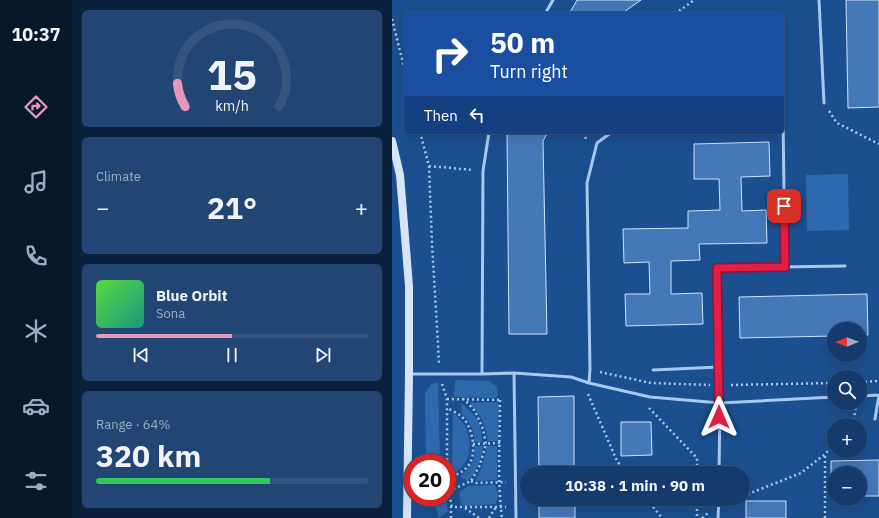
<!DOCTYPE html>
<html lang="en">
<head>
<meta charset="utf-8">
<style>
	:root { --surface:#143b6b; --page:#214673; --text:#f1f3f6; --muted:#9dadc1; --line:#33557e; --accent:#e797bd }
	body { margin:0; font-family:"IBM Plex Sans",sans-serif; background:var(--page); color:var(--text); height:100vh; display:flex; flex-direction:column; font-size:15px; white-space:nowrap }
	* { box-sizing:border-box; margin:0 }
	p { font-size:13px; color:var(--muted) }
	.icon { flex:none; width:22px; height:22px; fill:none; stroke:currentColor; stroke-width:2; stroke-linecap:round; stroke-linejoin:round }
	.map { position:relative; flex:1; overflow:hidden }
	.side { display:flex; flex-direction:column; gap:10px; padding:10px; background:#0b203b; width:320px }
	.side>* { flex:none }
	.banner { position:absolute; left:12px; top:12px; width:380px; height:122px; border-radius:6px; box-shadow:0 4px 16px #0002,0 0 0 1px var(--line); background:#1a4fa0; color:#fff; overflow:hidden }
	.needle { width:26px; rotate:269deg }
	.tools { position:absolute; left:435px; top:322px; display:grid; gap:8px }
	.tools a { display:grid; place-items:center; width:40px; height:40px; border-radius:50%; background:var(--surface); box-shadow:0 4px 16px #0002,0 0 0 1px var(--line); font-size:20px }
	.speed { position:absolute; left:12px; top:454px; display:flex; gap:8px; font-size:20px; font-weight:700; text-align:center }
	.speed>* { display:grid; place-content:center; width:52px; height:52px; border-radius:50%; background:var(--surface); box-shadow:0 4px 16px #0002,0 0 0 1px var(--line); line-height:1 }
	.speed .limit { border:6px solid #d22; background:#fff; color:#111 }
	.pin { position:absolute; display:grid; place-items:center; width:34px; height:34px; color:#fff; margin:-17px; border-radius:8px; box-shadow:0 2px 6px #0006 }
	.me { position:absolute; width:44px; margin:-22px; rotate:0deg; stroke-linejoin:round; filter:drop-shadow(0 0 3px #0008) }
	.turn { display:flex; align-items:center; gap:14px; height:84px; padding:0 20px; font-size:18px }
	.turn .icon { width:52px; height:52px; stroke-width:2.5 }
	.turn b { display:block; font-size:28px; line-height:34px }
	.then { display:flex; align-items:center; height:38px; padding:0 20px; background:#0003; gap:8px; font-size:15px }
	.big { font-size:30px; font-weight:700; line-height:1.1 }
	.side .widget { flex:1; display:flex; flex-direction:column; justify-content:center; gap:6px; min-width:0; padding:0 14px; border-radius:6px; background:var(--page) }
	.side .dial { align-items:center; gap:0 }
	.dial svg { height:104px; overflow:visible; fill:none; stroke:var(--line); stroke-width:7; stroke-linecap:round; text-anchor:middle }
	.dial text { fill:var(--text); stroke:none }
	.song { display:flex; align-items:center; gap:12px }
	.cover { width:48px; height:48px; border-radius:6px; background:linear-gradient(135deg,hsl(110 70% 55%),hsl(170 70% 35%)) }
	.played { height:4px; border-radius:2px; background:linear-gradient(90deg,var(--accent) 50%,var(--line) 50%) }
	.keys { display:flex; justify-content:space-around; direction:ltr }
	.heat { display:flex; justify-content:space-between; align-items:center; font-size:22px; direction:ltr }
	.charge { height:6px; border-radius:3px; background:linear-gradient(90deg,#34c759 64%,var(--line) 0) }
	.trip { position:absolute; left:128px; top:466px; width:230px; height:40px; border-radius:20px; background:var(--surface); box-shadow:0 4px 16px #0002,0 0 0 1px var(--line); font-weight:700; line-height:40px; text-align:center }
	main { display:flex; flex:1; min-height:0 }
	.menu { display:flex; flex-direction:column; width:72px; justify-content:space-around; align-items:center; background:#08182b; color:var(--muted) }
	.menu .icon { width:28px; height:28px }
	.menu .current { color:var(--accent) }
	.menu b { font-size:18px; color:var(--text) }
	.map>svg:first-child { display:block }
	.green { fill:#2e69ad }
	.building { fill:#4478b7; stroke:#cfe3fa }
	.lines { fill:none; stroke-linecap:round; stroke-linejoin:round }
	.path { stroke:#a9c9ee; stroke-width:2.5; stroke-dasharray:2 3; stroke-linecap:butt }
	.lane { stroke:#a9c9ee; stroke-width:3 }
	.secondary { stroke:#d6e6fa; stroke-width:8 }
	.route-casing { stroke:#92132f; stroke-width:10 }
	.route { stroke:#e11d48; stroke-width:7 }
</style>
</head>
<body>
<main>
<nav class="menu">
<b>10:37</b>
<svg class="icon current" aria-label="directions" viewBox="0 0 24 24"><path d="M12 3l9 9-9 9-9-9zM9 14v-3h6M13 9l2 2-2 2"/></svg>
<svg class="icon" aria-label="music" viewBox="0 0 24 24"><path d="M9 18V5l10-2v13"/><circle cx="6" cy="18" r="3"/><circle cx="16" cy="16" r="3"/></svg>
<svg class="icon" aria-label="phone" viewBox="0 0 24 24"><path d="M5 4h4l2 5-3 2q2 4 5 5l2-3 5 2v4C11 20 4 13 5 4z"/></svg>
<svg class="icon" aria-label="climate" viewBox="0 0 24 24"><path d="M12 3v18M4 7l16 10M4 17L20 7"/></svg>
<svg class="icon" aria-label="car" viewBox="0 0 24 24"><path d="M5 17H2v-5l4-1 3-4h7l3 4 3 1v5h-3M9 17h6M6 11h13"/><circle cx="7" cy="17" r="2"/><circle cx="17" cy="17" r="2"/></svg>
<svg class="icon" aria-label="filters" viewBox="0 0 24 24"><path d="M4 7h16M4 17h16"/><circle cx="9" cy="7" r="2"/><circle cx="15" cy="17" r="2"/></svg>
</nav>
<section class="side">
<div class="widget dial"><svg viewBox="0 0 100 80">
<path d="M14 69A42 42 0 1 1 86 69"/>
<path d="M14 69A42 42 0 0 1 8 51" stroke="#e797bd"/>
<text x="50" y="56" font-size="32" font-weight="700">15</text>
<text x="50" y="72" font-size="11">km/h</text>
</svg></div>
<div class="widget"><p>Climate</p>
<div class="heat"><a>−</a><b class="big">21°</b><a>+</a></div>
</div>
<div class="widget">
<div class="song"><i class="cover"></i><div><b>Blue Orbit</b><p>Sona</p></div></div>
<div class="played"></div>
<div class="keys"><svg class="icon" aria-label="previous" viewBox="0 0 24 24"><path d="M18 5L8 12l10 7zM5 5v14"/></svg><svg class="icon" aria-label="pause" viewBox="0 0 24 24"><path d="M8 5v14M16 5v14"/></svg><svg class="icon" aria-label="next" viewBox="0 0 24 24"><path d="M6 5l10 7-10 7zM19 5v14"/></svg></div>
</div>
<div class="widget"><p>Range · 64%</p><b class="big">320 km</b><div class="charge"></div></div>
</section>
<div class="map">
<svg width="487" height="518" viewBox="0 0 487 518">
	<rect width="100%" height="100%" fill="#1b4f8f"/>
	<path class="green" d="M 456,174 L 457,230 L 415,231 L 414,175 Z
		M 63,380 L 97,381 L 105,387 L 106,396 L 102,398 L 62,397 Z
		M 46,382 L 48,463 L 34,463 L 33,394 L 39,384 Z
		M 103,402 L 107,404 L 106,441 L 96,441 C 94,433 93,424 88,416 C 85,411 80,408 78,403 Z
		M 69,403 C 83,413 91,425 90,442 L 83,442 C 81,429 79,423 70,414 Z
		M 61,414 L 64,415 C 67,419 72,423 74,428 C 75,430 75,432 76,434 C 80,451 77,463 63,473 L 60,468 Z
		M 83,446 L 91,446 C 90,459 85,470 76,481 L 70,478 L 69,476 L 78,467 L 82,459 Z
		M 95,446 L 105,446 L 105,480 L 85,481 L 84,478 L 90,467 Z
		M 103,485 L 106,494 L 104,504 L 72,506 L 69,504 L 67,492 L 76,486 Z
		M 41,497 L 53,497 L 56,511 L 47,518 Z"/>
	<path class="building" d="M 185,0 L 249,0 L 229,14 L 177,14 Z
		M 454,0 L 487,0 L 487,107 L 456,108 Z
		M 115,132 L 156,132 L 151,141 L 155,334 L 117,334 Z
		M 377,142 L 378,176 L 349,177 L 350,211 L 374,210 L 375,243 L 307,244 L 308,260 L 279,261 L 279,294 L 310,293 L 311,324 L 234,326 L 233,294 L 258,294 L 257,262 L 232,263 L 231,229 L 296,228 L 296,211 L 328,210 L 327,179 L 302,179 L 302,144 Z
		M 475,294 L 476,335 L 468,335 L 468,329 L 442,329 L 442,336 L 348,338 L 347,297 Z
		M 182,396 L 182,473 L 147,473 L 146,397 Z
		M 229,422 L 259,422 L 260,455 L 229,456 Z
		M 487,460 L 487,496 L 468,496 L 468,473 L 442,473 L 442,497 L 439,497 L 439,461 Z
		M 147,499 L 183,499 L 183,518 L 147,518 Z
		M 354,501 L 394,501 L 394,518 L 354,518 Z"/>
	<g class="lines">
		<path class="path" d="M 283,14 L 302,0
			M 0,19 L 14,75
			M 437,111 L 445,123 L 487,144
			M 28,132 L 37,166 L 40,244 L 46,344 L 47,364
			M 193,132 L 194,141
			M 37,166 L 81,170
			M 208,372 L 259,383 L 318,385
			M 468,382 L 487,381
			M 50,384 L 55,399 L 55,463
			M 339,385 L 442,383
			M 196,394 L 225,461 L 234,473
			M 55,399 L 108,400
			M 108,400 C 108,439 105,479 110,518
			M 257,408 L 305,458 L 305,473
			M 461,425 L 464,405
			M 81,444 L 108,443
			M 55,478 C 64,475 73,472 78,463 C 85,450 80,425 69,416 C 65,413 59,410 55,408
			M 55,480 L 60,508
			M 79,481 L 84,483 L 114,482
			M 57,491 L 79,481 L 88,465 L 94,444 L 91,429 L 83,411 L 72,399
			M 351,496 L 409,473 L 433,454 L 442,445
			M 255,499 L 270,518
			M 305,499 L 305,518
			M 73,508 L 87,518
			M 59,518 L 59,507 L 114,507
			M 97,518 L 104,507
			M 310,518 L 316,513
			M 433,518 L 433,455"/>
		<path class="lane" d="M 427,0 L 432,103
			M 153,14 L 161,0
			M 390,116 L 391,116 L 393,267
			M 261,370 L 327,367
			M 122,373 L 124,518
			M 17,374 L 90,374 L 122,373 L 179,377 L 197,383 L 258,397 L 328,403 L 442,397
			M 90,374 L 91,171 L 97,132
			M 197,383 L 198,369 L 195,183 L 205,143 L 220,132
			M 468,396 L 487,395
			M 483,419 L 487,395
			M 327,473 L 328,403 L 325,268 L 453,266
			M 326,518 L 327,499"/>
		<path class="secondary" d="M 0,141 L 8,175 L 17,286 L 17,374 L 15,518"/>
	</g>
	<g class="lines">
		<g class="route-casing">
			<path id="route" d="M 327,417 L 325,268 L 393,267 L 392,206"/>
		</g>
		<use href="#route" class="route"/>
	</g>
</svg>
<div class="tools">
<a><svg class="needle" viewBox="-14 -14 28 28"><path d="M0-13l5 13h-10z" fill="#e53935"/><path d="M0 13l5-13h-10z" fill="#9dadc1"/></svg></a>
<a><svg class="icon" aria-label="search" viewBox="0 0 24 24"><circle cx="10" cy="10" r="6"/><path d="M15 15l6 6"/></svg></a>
<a>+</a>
<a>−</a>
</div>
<div class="speed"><div class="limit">20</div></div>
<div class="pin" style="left:392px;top:206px;background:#d93025"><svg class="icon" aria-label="arrive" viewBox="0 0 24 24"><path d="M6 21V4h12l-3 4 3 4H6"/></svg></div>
<svg class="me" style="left:327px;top:417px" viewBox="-20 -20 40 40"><path d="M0-17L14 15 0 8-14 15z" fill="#e11d48" stroke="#fff" stroke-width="4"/></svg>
<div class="trip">10:38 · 1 min · 90 m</div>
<div class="banner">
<div class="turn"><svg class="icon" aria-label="right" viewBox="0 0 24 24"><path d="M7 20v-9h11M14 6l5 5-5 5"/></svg><div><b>50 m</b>Turn right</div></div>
<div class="then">Then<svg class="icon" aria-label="left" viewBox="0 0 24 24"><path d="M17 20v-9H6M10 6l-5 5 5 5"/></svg></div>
</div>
</div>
</main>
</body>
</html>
